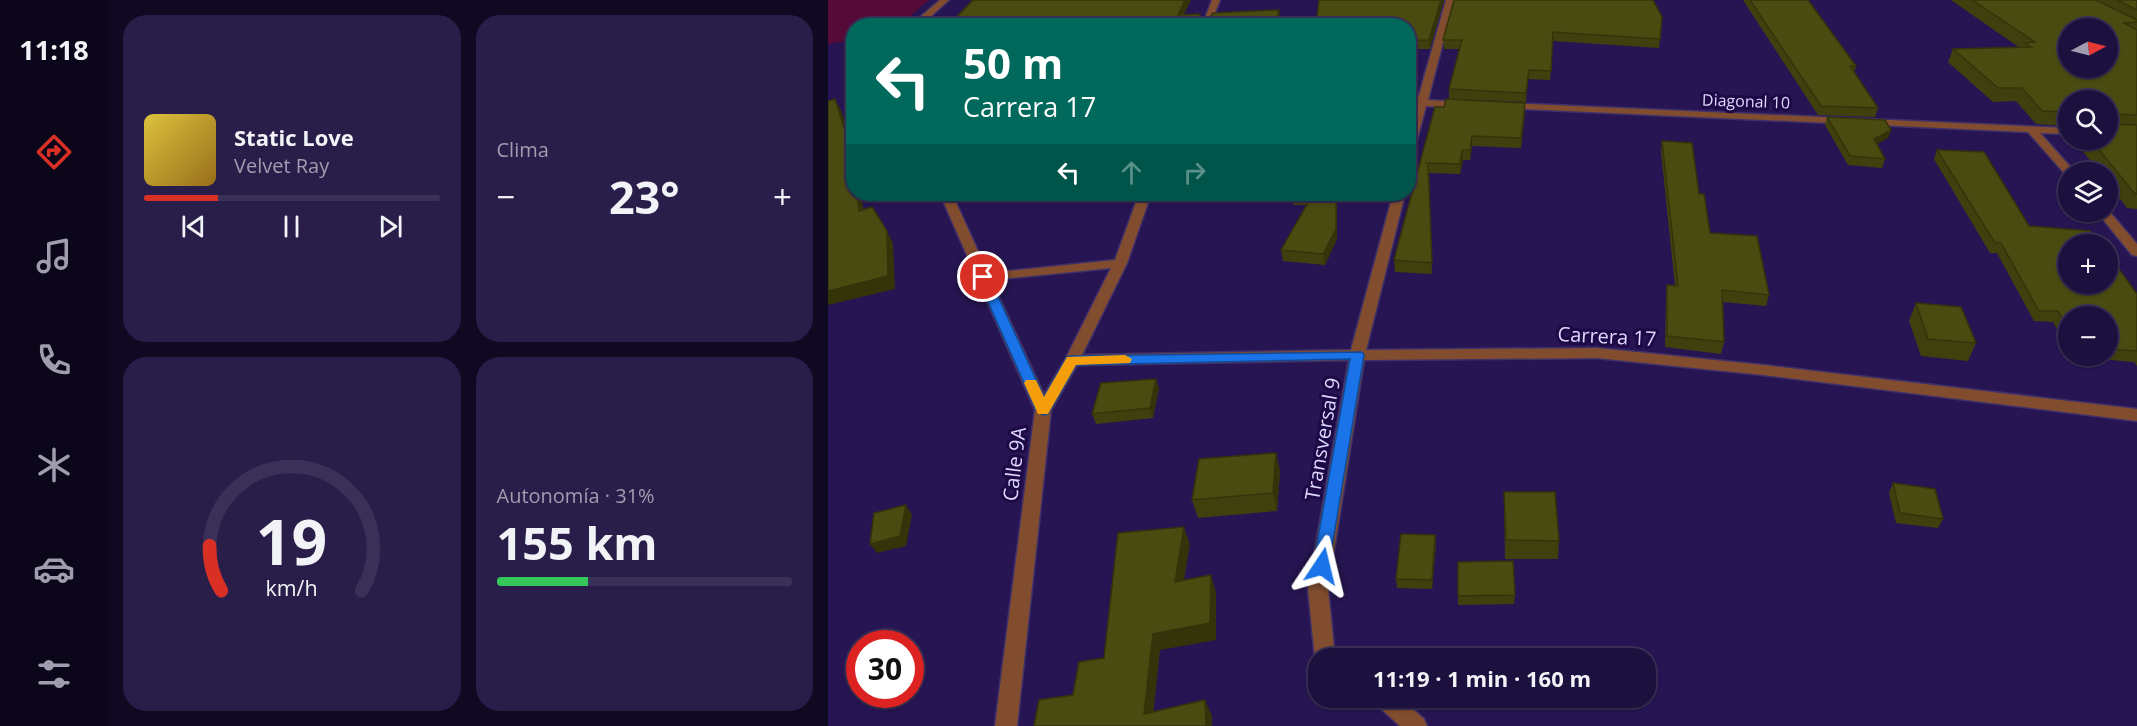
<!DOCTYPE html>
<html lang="es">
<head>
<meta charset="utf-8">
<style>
	:root { --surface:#1c103e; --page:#291e49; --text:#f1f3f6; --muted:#a09db0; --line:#3a3058; --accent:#d93025 }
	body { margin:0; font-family:"Open Sans",sans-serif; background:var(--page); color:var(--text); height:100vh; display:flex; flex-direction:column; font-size:22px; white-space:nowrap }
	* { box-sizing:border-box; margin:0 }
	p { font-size:20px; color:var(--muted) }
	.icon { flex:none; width:33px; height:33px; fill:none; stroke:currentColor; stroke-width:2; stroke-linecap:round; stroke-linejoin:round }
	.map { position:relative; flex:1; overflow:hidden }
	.details { display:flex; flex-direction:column; gap:15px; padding:15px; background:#0f0922; width:720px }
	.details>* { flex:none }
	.banner { position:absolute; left:18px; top:18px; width:570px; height:183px; border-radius:24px; box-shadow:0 2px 4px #0004,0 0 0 2px var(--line); background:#00695c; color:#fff; overflow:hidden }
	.needle { width:39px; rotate:83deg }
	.tools { position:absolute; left:1230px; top:18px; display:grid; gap:12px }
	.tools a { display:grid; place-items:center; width:60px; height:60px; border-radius:50%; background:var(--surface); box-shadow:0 2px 4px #0004,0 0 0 2px var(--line); font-size:30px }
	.speed { position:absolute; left:18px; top:630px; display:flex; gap:12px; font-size:30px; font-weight:700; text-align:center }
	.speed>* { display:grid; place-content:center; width:78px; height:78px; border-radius:50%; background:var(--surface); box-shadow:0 2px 4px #0004,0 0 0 2px var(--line); line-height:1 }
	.speed .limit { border:9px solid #d22; background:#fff; color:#111 }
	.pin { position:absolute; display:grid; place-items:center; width:51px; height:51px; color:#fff; margin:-26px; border:3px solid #fff; border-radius:50%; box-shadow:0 2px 6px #0007 }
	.me { position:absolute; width:66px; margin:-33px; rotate:10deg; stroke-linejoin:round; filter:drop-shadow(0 0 4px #0008) }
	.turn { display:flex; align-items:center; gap:21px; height:126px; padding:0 18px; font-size:27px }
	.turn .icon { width:78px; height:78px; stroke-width:2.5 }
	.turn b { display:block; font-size:42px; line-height:51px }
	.lanes { display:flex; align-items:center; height:57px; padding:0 18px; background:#0003; justify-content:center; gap:30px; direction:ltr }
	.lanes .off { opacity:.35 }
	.big { font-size:45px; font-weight:700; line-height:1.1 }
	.details .widget { flex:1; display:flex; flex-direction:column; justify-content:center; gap:9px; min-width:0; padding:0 21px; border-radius:24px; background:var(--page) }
	.details .dial { align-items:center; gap:0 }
	.dial svg { height:156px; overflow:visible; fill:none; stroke:var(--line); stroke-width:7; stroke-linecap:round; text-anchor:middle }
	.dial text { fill:var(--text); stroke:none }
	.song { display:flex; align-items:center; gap:18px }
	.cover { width:72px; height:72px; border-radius:9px; background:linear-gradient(135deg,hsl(50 70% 55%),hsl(40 70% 35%)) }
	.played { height:6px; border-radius:3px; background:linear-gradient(90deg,var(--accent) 25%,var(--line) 25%) }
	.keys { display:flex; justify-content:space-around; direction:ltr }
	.heat { display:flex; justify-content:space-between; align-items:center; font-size:33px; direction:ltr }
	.charge { height:9px; border-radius:4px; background:linear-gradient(90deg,#34c759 31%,var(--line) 0) }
	.details .tiles { flex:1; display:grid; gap:15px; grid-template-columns:repeat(2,1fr) }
	.trip { position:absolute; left:480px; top:648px; width:348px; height:60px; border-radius:24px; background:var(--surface); box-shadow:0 2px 4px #0004,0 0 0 2px var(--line); font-weight:700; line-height:60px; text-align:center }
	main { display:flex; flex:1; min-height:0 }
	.tab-bar { display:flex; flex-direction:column; width:108px; justify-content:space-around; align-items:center; background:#0b0619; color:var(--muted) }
	.tab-bar .icon { width:42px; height:42px }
	.tab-bar .selected { color:var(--accent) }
	.tab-bar b { font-size:27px; color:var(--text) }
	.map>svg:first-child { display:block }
	.green { fill:#560a38 }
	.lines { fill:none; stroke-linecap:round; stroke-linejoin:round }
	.minor-casing { stroke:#40306a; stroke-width:3 }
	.minor { fill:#824d2e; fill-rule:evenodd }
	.wall { fill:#40400e }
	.shaded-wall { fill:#34340b }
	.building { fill:#4a4b10; stroke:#34340b; stroke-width:1.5; fill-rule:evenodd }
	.route { fill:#1a73e8; stroke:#114b97; stroke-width:1.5 }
	.slow { fill:#f59e0b }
	.labels { text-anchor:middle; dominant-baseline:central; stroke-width:6; stroke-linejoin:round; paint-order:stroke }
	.far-street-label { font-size:16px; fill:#ddd9ff; stroke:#1d0946 }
	.street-label { font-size:20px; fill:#ddd9ff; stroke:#1d0946 }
</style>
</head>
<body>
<main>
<nav class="tab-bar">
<b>11:18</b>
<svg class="icon selected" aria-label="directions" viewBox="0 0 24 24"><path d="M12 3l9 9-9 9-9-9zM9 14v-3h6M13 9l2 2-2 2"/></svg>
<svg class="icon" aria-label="music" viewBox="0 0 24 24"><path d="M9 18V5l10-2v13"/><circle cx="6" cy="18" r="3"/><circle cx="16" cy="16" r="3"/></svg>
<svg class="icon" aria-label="phone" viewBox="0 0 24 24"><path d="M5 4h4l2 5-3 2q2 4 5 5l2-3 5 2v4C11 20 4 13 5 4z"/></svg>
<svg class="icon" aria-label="climate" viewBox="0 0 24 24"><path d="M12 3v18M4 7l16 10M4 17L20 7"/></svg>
<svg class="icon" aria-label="car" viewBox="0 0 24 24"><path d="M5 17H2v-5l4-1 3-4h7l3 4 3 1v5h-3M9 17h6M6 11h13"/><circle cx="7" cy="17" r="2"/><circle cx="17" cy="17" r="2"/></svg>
<svg class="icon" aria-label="filters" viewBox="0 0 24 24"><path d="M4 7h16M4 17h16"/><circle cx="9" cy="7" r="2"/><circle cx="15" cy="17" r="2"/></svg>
</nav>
<section class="details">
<div class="tiles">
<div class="widget">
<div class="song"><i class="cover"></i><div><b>Static Love</b><p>Velvet Ray</p></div></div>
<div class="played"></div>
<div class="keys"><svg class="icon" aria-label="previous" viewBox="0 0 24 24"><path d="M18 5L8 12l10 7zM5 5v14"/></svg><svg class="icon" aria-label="pause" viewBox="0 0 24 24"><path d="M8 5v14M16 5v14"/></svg><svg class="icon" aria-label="next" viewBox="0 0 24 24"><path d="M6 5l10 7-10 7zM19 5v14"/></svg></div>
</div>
<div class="widget"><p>Clima</p>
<div class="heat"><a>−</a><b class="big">23°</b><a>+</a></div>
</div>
<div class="widget dial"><svg viewBox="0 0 100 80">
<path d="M14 69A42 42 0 1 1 86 69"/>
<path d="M14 69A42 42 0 0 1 8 46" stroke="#d93025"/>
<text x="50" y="56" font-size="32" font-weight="700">19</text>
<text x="50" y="72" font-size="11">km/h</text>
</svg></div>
<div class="widget"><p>Autonomía · 31%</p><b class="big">155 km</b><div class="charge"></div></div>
</div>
</section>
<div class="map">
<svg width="1309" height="726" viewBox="0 0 1309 726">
	<rect width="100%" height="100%" fill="#261552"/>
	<path class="green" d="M 0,0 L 101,0 L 72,25 L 26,26 L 25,40 L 0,44 Z"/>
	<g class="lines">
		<g class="minor-casing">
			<path id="minor" d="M 112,0 L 121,0 L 92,26 L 82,26 Z
				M 384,0 L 392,0 L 382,26 L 374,26 Z
				M 618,0 L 626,0 L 600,100 L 635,102 L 640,105 L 635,108 L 598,106 L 585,155 L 580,158 L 580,134 Z
				M 677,103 L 1240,128 L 1240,134 L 1212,133 L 1247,172 L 1237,174 L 1200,132 L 673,108 L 673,104 Z
				M 112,194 L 124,194 L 160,273 L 287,260 L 311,194 L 323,194 L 299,263 L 254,355 L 523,350 L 565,194 L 577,194 L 538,350 L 769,348 L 935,365 L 1309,409 L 1309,421 L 935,375 L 769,358 L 536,360 L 500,589 L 507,658 L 490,658 L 490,665 L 487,658 L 480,589 L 521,360 L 249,365 L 223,410 L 189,726 L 167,726 L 207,410 ZM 283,268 L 237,360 L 216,395 L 163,280 Z
				M 1280,210 L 1309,244 L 1309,256 L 1304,255 L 1269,212 Z
				M 546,698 L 572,698 L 596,719 L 599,726 L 572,726 L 549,705 Z"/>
		</g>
		<use href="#minor" class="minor"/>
	</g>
	<path class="wall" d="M 491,0 L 616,0 L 602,49 L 580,49 L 580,26 Z
		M 915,0 L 980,0 L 1028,66 L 1026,73 L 1050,108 L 1047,117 L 990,115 Z
		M 1123,0 L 1309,0 L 1309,209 L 1299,208 L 1280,183 L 1280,172 L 1271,172 L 1246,140 L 1280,140 L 1240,100 L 1240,126 L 1208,124 L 1188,101 L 1165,102 L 1120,62 L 1125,49 L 1192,48 Z
		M 834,17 L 831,48 L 725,41 L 722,80 L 700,79 L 698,102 L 621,99 L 621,89 L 632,49 L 616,49 L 615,40 Z
		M 616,107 L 697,113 L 693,148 L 644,146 L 642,160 L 635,160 L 632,174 L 601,173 L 604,274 L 567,272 L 566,260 Z
		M 999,117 L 1063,130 L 1060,138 L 1049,144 L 1057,159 L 1054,168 L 1020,165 L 997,125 Z
		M 834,141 L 871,194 L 882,233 L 941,295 L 938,306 L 895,302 L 896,342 L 893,354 L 837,347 L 838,297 L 839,285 L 847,286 L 833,152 Z
		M 1109,150 L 1201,226 L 1309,294 L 1309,366 L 1306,362 L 1246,357 L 1245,356 L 1280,356 L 1280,316 L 1240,316 L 1240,349 L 1225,322 L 1206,321 L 1169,253 L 1162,253 L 1106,159 Z
		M 464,194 L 531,194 L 531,197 L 509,198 L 509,239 L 497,265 L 455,261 L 453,250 L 479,205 L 465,205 Z
		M 1088,303 L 1148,343 L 1140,361 L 1093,356 L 1081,321 Z
		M 331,388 L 325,418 L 268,424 L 264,414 Z
		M 448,453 L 452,471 L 449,511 L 370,518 L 364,500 Z
		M 1065,483 L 1115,519 L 1110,528 L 1068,523 L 1061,493 Z
		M 676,492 L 731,541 L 730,559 L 677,559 Z
		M 607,535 L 608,544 L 604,589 L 569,588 L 568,579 Z
		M 630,562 L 687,595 L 686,604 L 630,605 Z"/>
	<path class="shaded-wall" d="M 357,0 L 363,0 L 352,23 L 350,15 Z
		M 613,0 L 616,0 L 602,49 L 601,40 Z
		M 451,10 L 452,18 L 450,26 L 447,26 Z
		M 7,99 L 13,110 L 26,151 L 26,173 Z
		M 697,103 L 697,113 L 693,148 L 693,138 Z
		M 1063,130 L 1060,138 L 1043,147 L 1046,139 Z
		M 644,136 L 644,146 L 642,160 L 642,150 Z
		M 634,150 L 635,160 L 632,174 L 632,164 Z
		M 29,194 L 33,194 L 38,223 L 31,211 Z
		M 508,194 L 509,198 L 509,239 L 497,265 L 495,254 Z
		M 59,231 L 65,243 L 67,289 L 0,305 L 0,291 Z
		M 328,379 L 331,388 L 325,418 L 322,408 Z
		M 448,453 L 452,471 L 449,511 L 445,493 Z
		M 78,505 L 84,515 L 78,546 L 49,553 L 42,544 Z
		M 356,527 L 362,544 L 353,599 L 347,582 Z
		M 607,535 L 608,544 L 604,589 L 604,580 Z
		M 383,575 L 388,592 L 388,640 L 332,650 L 324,726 L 316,714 L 325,634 Z
		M 377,700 L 384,716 L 384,726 L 378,726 Z"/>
	<path class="building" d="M 145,0 L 357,0 L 350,15 L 372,14 L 370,19 L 380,20 L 385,13 L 451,10 L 447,26 L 120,26 Z
		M 491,0 L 613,0 L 601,40 L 580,41 L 580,26 L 488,26 Z
		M 626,0 L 825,0 L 834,17 L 832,39 L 725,32 L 723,71 L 701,70 L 698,93 L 621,89 L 634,40 L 615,40 Z
		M 922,0 L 980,0 L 1028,66 L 1022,66 L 1050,108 L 993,106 Z
		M 1144,0 L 1268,0 L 1309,20 L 1309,22 L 1296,23 L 1309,30 L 1309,115 L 1287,114 L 1285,116 L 1285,124 L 1309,125 L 1309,194 L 1307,194 L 1263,140 L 1280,140 L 1280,100 L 1240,100 L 1240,112 L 1214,111 L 1194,88 L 1170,88 L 1125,49 L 1203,47 L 1197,43 L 1207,42 ZM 1240,28 L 1280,28 L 1280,68 L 1240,68 Z
		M 1289,0 L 1309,0 L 1309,10 Z
		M 7,99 L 21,143 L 26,173 L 26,194 L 29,194 L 31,211 L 44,207 L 59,231 L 60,276 L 0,291 L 0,101 Z
		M 618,99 L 697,103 L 693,138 L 644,136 L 642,150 L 634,150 L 632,164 L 597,163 L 600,163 L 604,263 L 566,260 L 607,107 L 616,107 Z
		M 999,117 L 1057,120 L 1063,130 L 1046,139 L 1057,159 L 1022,156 Z
		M 834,141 L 864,143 L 871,194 L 876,194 L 882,233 L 929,236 L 941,295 L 894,290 L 896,342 L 839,336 L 839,285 L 850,286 Z
		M 1109,150 L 1156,152 L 1201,226 L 1262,231 L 1272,244 L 1240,244 L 1240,284 L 1280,284 L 1280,254 L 1309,294 L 1309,351 L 1280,349 L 1280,316 L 1240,316 L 1240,328 L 1230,311 L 1211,311 L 1173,243 L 1167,243 Z
		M 464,194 L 508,194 L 508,229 L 495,254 L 453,250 L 485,194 L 463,195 Z
		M 1088,303 L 1133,307 L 1148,343 L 1100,339 Z
		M 328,379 L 322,408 L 264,414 L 273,383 Z
		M 448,453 L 445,493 L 364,500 L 371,459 Z
		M 1065,483 L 1107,489 L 1115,519 L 1072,513 Z
		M 676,492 L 727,492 L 731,541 L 678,540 Z
		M 78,505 L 72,536 L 42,544 L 46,513 Z
		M 356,527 L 347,582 L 383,575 L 382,623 L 325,634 L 316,714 L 377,700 L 378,726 L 206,726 L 211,700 L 245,695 L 251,662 L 276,658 L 290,533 Z
		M 573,534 L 607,535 L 604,580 L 568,579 Z
		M 685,561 L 687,595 L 630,596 L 630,562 Z"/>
	<path class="route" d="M 155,273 L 161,277 L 216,397 L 239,357 L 244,356 L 534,352 L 536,355 L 500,571 L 494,573 L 488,571 L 485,566 L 522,359 L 248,365 L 220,414 L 215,415 L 208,410 L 149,277 Z"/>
	<path class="slow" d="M 297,355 L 304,359 L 302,363 L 248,365 L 220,414 L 210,414 L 196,383 L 198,380 L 208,380 L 216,397 L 239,357 Z"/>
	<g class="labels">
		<g class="far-street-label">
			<text transform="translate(918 101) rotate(2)">Diagonal 10</text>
		</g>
		<g class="street-label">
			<text transform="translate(779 336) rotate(3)">Carrera 17</text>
			<text transform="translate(494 439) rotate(-80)">Transversal 9</text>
			<text transform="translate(186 464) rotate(-83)">Calle 9A</text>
		</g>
	</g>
</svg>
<div class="tools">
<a><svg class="needle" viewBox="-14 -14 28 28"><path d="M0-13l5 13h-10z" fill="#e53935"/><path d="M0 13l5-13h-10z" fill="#a09db0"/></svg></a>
<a><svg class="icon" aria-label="search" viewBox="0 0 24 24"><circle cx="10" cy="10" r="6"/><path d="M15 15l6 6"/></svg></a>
<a><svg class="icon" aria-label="layers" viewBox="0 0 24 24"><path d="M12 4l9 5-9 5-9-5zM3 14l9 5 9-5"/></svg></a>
<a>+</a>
<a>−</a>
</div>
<div class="speed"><div class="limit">30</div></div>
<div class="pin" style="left:155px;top:277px;background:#d93025"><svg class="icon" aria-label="arrive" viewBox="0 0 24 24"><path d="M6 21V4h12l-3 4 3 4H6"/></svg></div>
<svg class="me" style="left:494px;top:566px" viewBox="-20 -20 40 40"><path d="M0-17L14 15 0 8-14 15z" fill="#1a73e8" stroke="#fff" stroke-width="4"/></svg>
<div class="trip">11:19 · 1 min · 160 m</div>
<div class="banner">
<div class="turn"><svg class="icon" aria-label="left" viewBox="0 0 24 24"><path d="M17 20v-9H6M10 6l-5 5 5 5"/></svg><div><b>50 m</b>Carrera 17</div></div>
<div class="lanes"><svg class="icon" aria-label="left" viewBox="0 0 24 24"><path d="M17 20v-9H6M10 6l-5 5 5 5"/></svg><svg class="icon off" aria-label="ahead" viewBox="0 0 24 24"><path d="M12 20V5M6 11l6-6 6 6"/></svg><svg class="icon off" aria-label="right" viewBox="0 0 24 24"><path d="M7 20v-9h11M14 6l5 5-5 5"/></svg></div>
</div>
</div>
</main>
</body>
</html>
